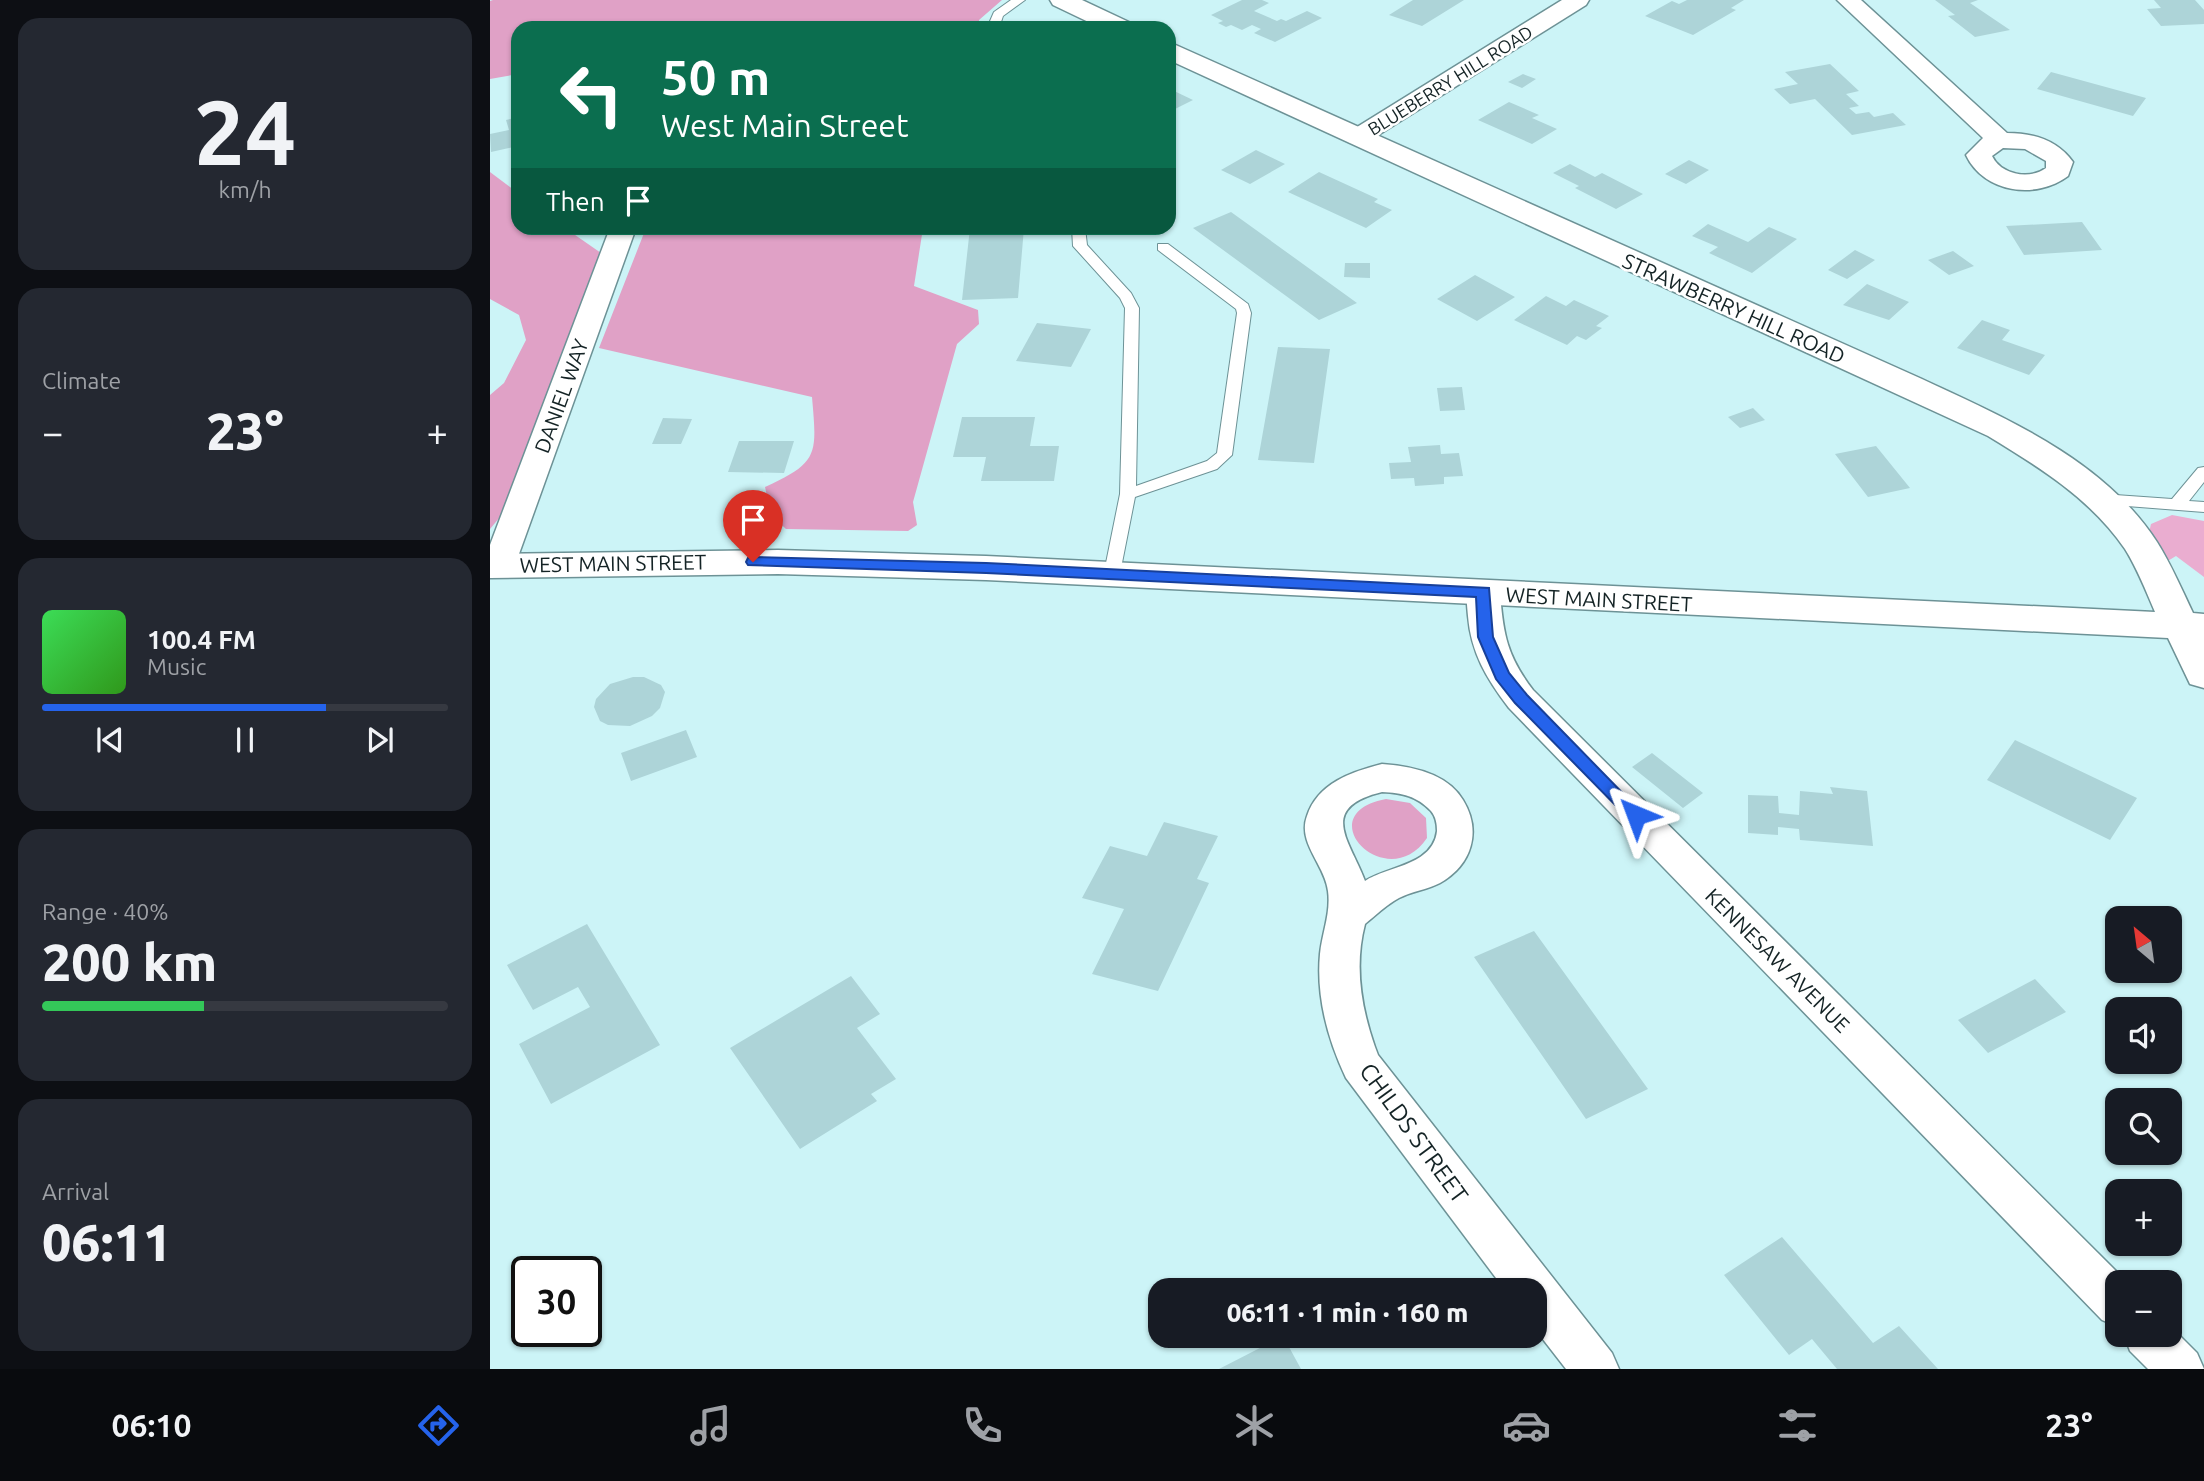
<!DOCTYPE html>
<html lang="en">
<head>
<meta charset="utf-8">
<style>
	:root { --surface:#171b24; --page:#242831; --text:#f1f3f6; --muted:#9ea1a6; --line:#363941; --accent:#2563eb }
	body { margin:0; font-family:Ubuntu,sans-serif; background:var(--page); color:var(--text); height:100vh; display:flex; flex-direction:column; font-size:26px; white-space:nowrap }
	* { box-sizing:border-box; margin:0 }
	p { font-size:23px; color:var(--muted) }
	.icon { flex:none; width:38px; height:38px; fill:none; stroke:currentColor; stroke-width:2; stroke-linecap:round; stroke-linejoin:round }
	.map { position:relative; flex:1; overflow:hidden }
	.side { display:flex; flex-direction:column; gap:18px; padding:18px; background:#0d0f14; width:490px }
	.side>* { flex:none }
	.guide { position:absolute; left:21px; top:21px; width:665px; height:214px; border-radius:21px; box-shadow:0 2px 5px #0004; background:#0b6e4f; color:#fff; overflow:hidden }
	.needle { width:46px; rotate:331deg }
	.fabs { position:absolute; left:1615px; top:906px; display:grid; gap:14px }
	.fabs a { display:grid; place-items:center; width:77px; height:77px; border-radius:14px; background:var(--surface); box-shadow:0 2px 5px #0004; font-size:35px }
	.speed { position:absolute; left:21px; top:1256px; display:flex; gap:14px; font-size:35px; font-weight:700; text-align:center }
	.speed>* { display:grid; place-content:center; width:91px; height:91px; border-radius:50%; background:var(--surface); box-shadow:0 2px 5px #0004; line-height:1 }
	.speed .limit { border:4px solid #111; border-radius:10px; background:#fff; color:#111 }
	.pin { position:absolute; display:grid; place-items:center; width:60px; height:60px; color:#fff; margin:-72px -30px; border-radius:50% 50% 50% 0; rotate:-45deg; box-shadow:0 0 7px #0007 }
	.pin .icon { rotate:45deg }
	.me { position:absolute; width:77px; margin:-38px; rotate:316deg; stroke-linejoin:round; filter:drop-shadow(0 0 5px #0008) }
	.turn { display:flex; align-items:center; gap:24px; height:147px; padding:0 35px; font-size:32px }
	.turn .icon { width:91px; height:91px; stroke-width:2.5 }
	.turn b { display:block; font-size:49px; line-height:60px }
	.then { display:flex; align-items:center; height:66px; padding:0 35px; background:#0003; gap:14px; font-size:26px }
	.big { font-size:52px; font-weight:800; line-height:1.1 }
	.side .card { flex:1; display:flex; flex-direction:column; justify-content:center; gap:10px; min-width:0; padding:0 24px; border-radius:21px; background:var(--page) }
	.side .dial { align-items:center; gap:0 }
	.dial b { font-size:91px; line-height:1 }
	.song { display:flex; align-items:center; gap:21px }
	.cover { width:84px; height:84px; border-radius:10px; background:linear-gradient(135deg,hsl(130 70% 55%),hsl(110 70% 35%)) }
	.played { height:7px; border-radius:4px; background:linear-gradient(90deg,var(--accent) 70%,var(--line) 70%) }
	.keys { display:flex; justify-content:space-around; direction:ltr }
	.heat { display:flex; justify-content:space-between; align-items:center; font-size:38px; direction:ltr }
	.charge { height:10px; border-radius:5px; background:linear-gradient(90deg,#34c759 40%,var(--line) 0) }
	.trip { position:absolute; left:658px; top:1278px; width:399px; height:70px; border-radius:21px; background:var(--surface); box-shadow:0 2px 5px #0004; font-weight:800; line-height:70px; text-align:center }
	.tabs { display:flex; height:112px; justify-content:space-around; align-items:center; background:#090b0e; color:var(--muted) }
	.tabs .icon { width:49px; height:49px }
	.tabs .current { color:var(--accent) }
	.tabs b { font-size:32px; color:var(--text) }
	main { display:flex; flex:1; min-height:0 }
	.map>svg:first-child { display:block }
	.green { fill:#eaadd0 }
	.forest { fill:#e0a1c6 }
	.building { fill:#add4d8 }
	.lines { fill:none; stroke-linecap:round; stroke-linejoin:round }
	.service-casing { stroke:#6d9296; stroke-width:2 }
	.minor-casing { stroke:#6d9296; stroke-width:3 }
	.secondary-casing { stroke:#6d9296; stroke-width:3 }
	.service { fill:#fff; fill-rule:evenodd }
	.minor { fill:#fff; fill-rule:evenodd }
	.secondary { fill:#fff; fill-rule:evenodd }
	.route { fill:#2563eb; stroke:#184099; stroke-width:2 }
	.labels { text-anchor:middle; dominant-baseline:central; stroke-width:5; stroke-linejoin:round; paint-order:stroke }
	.far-street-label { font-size:18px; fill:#142325; stroke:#fff }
	.street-label { font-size:21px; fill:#142325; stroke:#fff }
	.near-street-label { font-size:24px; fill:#142325; stroke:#fff }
</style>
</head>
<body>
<main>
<section class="side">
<div class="card dial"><b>24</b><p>km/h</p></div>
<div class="card"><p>Climate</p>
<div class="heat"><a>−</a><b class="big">23°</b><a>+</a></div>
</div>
<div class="card">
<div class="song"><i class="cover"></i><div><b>100.4 FM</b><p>Music</p></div></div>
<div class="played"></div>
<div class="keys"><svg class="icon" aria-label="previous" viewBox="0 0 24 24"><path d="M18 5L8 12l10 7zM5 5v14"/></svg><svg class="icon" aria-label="pause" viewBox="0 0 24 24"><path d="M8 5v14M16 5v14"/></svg><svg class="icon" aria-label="next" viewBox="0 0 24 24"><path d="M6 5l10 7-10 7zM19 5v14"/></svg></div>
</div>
<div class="card"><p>Range · 40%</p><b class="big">200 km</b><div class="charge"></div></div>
<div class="card"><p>Arrival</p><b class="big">06:11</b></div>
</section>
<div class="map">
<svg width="1714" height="1369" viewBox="0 0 1714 1369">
	<rect width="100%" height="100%" fill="#ccf4f7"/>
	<path class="green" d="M 1682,515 L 1714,521 L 1714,577 L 1686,556 L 1676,562 L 1659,533 L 1661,524 Z"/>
	<path class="forest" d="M 3,0 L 512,0 L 489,20 L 489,28 L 28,28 L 28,74 L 0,79 L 0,1 Z
		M 0,172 L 28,193 L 28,228 L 75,228 L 111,253 L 15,511 L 0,529 L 0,395 L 14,383 L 36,340 L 29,315 L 0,299 Z
		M 156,228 L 433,228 L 424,286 L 488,310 L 489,324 L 467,344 L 423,502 L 427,525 L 418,531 L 296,529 L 281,515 L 275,487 C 329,462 327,455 322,397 L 109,348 Z
		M 896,799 L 920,803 L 936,818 L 937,838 C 897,897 816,814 896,799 Z"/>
	<path class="building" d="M 752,0 L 772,0 L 779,3 L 764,11 L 787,21 L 791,19 L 796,21 L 817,11 L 832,18 L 785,42 L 764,33 L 771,29 L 762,25 L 752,30 L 741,25 L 736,27 L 728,23 L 733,21 L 721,15 Z
		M 923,0 L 974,0 L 932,26 L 899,15 Z
		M 1197,0 L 1254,0 L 1241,8 L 1246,10 L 1203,35 L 1155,16 L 1182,1 L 1189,4 Z
		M 1445,0 L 1488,0 L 1480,3 L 1520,30 L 1485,37 L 1458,16 L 1465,15 Z
		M 1664,0 L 1705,0 L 1714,10 L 1714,24 L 1671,26 L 1657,9 L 1671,8 Z
		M 1340,64 L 1369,91 L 1356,94 L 1369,106 L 1359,108 L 1366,114 L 1379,112 L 1384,117 L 1403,113 L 1416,125 L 1362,135 L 1325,99 L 1300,104 L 1284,89 L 1308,84 L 1295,72 Z
		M 1561,72 L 1656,98 L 1643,116 L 1547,89 Z
		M 1033,74 L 1046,79 L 1032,88 L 1018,82 Z
		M 679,89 L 680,89 L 703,100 L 679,112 Z
		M 1019,102 L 1049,115 L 1042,118 L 1067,129 L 1042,144 L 988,120 Z
		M 28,117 L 28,146 L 1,152 L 0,134 L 19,130 L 16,120 Z
		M 766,150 L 795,164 L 760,184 L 731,170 Z
		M 1199,160 L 1219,170 L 1196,184 L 1175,174 Z
		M 1080,164 L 1105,177 L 1112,173 L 1153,194 L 1126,209 L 1085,188 L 1089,186 L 1063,173 Z
		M 829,172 L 888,199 L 884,202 L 902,210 L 876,228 L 798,192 Z
		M 741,212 L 867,303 L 829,320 L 703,228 Z
		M 1592,222 L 1612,250 L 1534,255 L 1516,226 Z
		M 1218,224 L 1258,242 L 1279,227 L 1307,239 L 1262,273 L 1219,253 L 1228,247 L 1202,236 Z
		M 480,228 L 534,228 L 528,298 L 472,300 Z
		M 1365,250 L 1385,260 L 1357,279 L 1338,270 Z
		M 1463,251 L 1484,266 L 1459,275 L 1438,260 Z
		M 855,263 L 880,263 L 880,278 L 854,277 Z
		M 985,275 L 1025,297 L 987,321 L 947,299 Z
		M 1377,284 L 1419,302 L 1399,320 L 1353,305 Z
		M 1056,296 L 1076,306 L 1084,300 L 1119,316 L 1106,326 L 1112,328 L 1096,340 L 1087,336 L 1077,345 L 1024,320 Z
		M 1492,320 L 1520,330 L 1512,340 L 1555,355 L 1539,375 L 1467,348 Z
		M 547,323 L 601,329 L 581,367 L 526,361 Z
		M 788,347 L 840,349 L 824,463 L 768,460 Z
		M 972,387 L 975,410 L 950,411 L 947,388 Z
		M 1263,408 L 1275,420 L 1250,428 L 1238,417 Z
		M 472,417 L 545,417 L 540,446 L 569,446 L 564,481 L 491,481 L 496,457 L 463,457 Z
		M 173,418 L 202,419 L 191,444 L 162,444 Z
		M 249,441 L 304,441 L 294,473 L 238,472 Z
		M 950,445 L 951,454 L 969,453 L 973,476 L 954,477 L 954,484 L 925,486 L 924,478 L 901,479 L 899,463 L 921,462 L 918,447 Z
		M 1386,446 L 1420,488 L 1378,497 L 1345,454 Z
		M 143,677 L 154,677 L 171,685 L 175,692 L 170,708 L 162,716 L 140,726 L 118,725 L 110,721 L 104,707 L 106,699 L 120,684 Z
		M 196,730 L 207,757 L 141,781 L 131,753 Z
		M 1525,740 L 1647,798 L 1620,840 L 1497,780 Z
		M 1162,753 L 1213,793 L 1193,808 L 1142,767 Z
		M 1340,787 L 1377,791 L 1383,846 L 1310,840 L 1309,829 L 1288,827 L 1288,835 L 1258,833 L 1258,795 L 1288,796 L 1289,813 L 1309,815 L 1310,791 L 1343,794 Z
		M 674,822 L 728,836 L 707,879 L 719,883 L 668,991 L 602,974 L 634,909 L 592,898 L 620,846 L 657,856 Z
		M 97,924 L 170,1045 L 61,1104 L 29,1044 L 100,1007 L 88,987 L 43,1010 L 17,965 Z
		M 1044,931 L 1158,1089 L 1096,1119 L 984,957 Z
		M 361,976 L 390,1014 L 367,1028 L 406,1079 L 381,1094 L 387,1101 L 310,1149 L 240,1048 Z
		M 1545,979 L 1576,1012 L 1498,1053 L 1468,1020 Z
		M 1292,1237 L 1383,1343 L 1409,1326 L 1448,1369 L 1347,1369 L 1322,1339 L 1299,1355 L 1234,1275 Z
		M 793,1336 L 811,1369 L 729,1369 Z"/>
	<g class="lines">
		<g class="service-casing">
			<path id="service" d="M 521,0 L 535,0 L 513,16 L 509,28 L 497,28 L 504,12 Z
				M 582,228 L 595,228 L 597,245 L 641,293 L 649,308 L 646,486 L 717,461 L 727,453 L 747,313 L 746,309 L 668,250 L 668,244 L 678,244 L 758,304 L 761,313 L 742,455 L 727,469 L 645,497 L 630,573 L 622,579 L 614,573 L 630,494 L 635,308 L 630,298 L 583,246 Z
				M 1714,467 L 1714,482 L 1699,501 L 1714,502 L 1714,512 L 1611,504 L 1603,499 L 1611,494 L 1682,499 L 1708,468 Z"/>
		</g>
		<g class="minor-casing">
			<path id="minor" d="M 1072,0 L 1099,0 L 1096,5 L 877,142 L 868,145 L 859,142 L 855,137 L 859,132 Z
				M 1347,0 L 1371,0 L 1517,133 C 1543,133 1567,140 1583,162 L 1578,176 C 1546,200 1494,193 1476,155 L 1493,138 ZM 1513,148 L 1535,149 L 1556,161 L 1556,168 C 1540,180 1511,175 1502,156 Z
				M 120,228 L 146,228 L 25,565 L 21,573 L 9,576 L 0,574 L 0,545 Z
				M 993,581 L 1005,584 L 1010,592 C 1013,634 1017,656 1043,690 L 1638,1283 L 1628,1283 L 1628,1327 L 1612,1320 L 1019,708 C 997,679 981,653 978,616 C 977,604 975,594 981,584 Z
				M 892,764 C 921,766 957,773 973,800 C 992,831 982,865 950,883 C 937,890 922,891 909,898 C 896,905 886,915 875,924 C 864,966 871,1007 885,1047 L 888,1055 L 1122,1353 L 1129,1369 L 1076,1369 L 1045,1329 L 1045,1290 L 1015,1290 L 856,1078 C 838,1040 826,997 830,954 C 832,933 841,913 838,891 C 835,865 807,843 817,816 C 828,783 861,772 892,764 ZM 892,792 C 912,793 927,796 941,811 C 946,817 947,824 947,831 C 943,866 897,866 875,881 C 861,842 826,808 892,792 Z
				M 1680,1326 L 1707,1353 L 1714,1369 L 1658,1369 L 1640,1351 L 1634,1335 L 1680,1335 Z"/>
		</g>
		<g class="secondary-casing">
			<path id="secondary" d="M 560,0 L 592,0 L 641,23 L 645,28 L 611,28 L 563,5 Z
				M 679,42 L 1432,379 C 1517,419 1613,459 1667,542 C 1681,564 1692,590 1703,613 L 1714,614 L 1714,688 L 1700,684 L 1678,638 L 496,580 L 288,574 L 0,578 L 0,554 L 288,550 L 496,556 L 1665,612 C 1656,591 1647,568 1635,549 C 1601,499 1549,467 1498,436 L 679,60 Z"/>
		</g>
		<use href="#service" class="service"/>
		<use href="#minor" class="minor"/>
		<use href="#secondary" class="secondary"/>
	</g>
	<path class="route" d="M 263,557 L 496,563 L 999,588 L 1003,637 L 1019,673 L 1037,695 L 1154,815 L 1152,820 L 1140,820 L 1025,703 L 1006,679 L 988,637 L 986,597 L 496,573 L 258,565 L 256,562 L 258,558 Z"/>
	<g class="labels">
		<g class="far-street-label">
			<text transform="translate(960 80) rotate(-32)">BLUEBERRY HILL ROAD</text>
		</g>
		<g class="street-label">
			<text transform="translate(1244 308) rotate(24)">STRAWBERRY HILL ROAD</text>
			<text transform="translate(71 396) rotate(-70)">DANIEL WAY</text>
			<text transform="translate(123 563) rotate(-1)">WEST MAIN STREET</text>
			<text transform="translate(1109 599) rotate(3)">WEST MAIN STREET</text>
			<text transform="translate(1288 960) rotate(45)">KENNESAW AVENUE</text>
		</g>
		<g class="near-street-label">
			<text transform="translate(924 1133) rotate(54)">CHILDS STREET</text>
		</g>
	</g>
</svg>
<div class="fabs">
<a><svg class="needle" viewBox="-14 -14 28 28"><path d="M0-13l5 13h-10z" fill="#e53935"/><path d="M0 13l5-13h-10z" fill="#9ea1a6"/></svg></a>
<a><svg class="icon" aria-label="sound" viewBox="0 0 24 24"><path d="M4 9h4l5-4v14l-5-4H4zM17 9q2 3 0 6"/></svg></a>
<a><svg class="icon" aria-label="search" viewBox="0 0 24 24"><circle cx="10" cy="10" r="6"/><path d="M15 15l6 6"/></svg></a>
<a>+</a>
<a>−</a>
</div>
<div class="speed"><div class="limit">30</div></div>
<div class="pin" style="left:263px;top:562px;background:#d93025"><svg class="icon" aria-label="arrive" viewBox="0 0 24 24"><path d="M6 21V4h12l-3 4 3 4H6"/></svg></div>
<svg class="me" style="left:1146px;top:815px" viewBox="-20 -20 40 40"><path d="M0-17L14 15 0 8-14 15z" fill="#2563eb" stroke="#fff" stroke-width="4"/></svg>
<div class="trip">06:11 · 1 min · 160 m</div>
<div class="guide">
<div class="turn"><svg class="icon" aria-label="left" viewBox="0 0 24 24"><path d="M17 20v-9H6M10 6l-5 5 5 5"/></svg><div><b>50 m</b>West Main Street</div></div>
<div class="then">Then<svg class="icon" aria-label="arrive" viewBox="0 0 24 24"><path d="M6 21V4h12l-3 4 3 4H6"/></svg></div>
</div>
</div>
</main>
<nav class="tabs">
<b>06:10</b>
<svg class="icon current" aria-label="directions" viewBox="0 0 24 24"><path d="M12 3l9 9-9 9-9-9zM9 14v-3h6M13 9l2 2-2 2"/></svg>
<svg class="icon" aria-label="music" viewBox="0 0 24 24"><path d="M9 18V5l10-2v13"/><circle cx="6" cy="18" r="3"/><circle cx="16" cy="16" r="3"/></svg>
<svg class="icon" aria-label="phone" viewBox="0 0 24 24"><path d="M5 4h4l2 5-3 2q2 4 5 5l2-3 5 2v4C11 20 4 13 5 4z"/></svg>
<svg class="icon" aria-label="climate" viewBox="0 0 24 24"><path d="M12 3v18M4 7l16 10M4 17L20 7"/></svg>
<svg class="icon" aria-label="car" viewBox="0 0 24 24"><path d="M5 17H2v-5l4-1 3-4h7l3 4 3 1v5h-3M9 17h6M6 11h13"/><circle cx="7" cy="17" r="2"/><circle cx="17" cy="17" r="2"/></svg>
<svg class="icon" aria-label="filters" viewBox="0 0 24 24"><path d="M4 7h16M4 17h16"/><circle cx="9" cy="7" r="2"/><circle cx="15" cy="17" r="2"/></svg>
<b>23°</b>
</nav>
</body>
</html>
